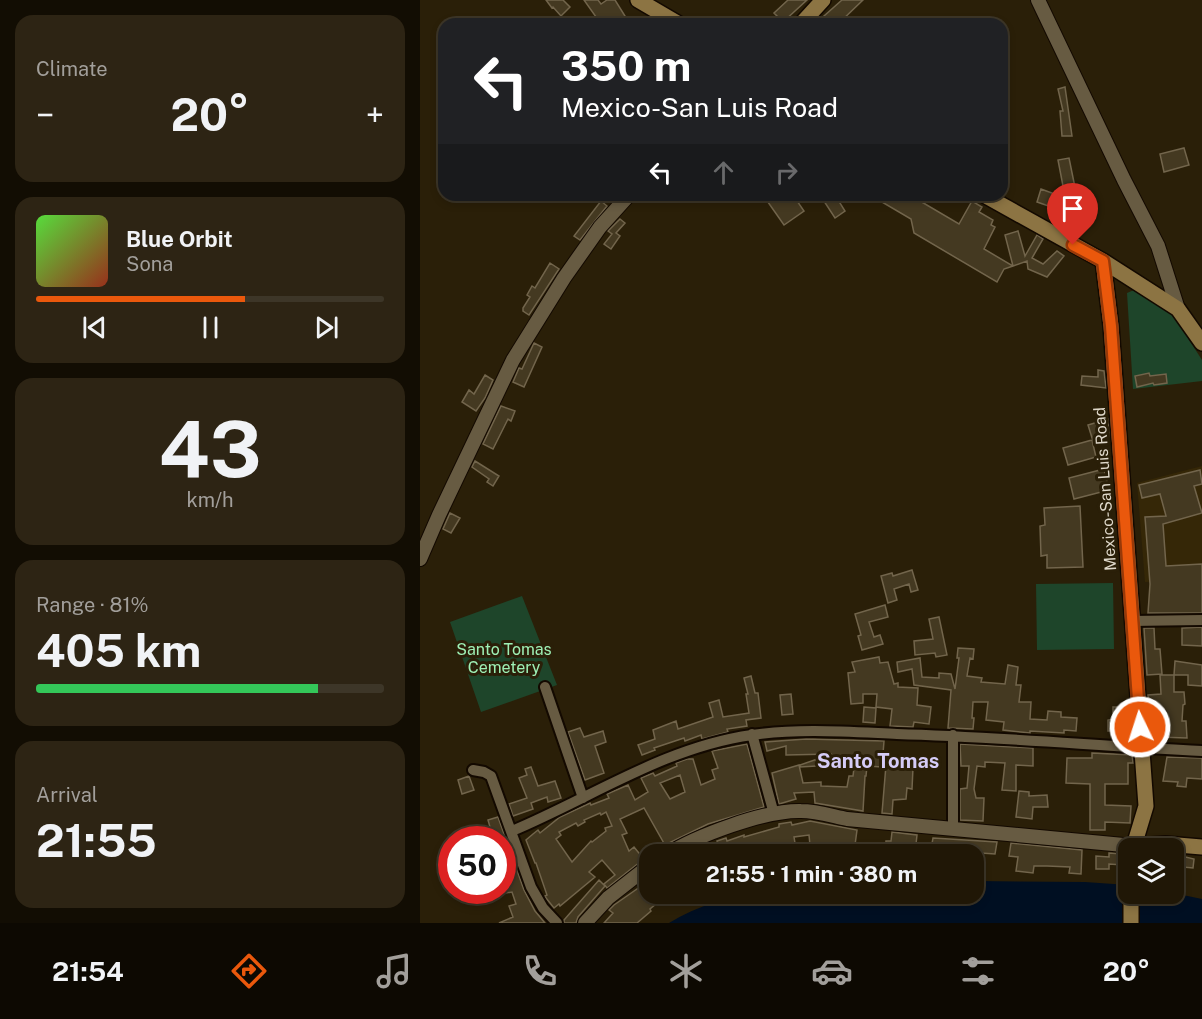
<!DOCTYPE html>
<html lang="en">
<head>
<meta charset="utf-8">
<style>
	:root { --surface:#201706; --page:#2d2414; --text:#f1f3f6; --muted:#a29f9b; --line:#3d3628; --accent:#ea580c }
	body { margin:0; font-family:"Public Sans",sans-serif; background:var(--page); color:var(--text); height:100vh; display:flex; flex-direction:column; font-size:22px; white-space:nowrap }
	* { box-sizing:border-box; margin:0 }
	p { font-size:20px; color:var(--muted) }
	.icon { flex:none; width:33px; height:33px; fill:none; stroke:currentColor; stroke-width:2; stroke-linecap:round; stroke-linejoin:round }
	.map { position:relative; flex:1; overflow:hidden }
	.sheet { display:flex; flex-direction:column; gap:15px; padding:15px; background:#120d03; width:420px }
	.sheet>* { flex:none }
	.banner { position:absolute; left:18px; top:18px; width:570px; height:183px; border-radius:18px; box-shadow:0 3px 9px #0003,0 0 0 2px var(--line); background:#202124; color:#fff; overflow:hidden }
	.controls { position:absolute; left:698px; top:838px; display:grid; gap:12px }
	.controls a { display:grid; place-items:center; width:66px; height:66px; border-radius:12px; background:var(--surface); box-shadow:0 3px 9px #0003,0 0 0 2px var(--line); font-size:30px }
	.speed { position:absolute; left:18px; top:826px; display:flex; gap:12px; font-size:30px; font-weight:700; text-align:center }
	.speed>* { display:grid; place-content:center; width:78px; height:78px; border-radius:50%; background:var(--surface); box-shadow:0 3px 9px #0003,0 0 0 2px var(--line); line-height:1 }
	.speed .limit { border:9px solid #d22; background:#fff; color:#111 }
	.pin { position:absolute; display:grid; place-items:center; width:51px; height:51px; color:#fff; margin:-62px -26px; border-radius:50% 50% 50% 0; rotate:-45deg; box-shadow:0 0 6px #0007 }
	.pin .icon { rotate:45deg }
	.me { position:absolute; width:66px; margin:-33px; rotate:356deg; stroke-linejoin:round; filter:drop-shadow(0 0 4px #0008) }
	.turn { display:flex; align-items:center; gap:21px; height:126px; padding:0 24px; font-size:27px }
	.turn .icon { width:78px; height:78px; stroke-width:2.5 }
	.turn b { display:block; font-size:42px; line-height:51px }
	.lanes { display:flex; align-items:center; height:57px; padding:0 24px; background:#0003; justify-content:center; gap:30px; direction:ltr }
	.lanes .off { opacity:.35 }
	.big { font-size:45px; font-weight:700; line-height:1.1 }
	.sheet .tile { flex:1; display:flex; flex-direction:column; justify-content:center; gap:9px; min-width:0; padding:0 21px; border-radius:18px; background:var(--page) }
	.sheet .dial { align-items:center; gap:0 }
	.dial b { font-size:78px; line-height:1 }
	.song { display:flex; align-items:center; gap:18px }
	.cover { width:72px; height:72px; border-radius:9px; background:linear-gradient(135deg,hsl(110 70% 55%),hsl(10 70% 35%)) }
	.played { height:6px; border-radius:3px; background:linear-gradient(90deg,var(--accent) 60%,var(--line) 60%) }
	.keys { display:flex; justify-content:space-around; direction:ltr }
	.heat { display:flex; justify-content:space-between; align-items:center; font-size:33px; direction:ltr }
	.charge { height:9px; border-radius:4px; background:linear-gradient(90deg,#34c759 81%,var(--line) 0) }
	.trip { position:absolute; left:219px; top:844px; width:345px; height:60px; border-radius:18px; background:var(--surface); box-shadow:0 3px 9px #0003,0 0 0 2px var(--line); font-weight:700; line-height:60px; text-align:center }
	.tab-bar { display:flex; height:96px; justify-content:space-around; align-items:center; background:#0d0902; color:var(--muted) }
	.tab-bar .icon { width:42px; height:42px }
	.tab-bar .active { color:var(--accent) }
	.tab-bar b { font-size:27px; color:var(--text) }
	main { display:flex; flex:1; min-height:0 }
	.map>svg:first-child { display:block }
	.built { fill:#352707 }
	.green { fill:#1e452a }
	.water { fill:#000f22 }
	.building { fill:#443921; stroke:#72654c; stroke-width:1.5; fill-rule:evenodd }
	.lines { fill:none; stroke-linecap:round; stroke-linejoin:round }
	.minor-casing { stroke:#130900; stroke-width:14 }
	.tertiary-casing { stroke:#130900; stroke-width:16 }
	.secondary-casing { stroke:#130900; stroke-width:18 }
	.minor { stroke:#675b42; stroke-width:10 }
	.tertiary { stroke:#675b42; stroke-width:14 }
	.secondary { stroke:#8c7443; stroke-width:15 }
	.route-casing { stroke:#983908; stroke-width:15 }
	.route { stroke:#ea580c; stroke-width:10 }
	.labels { text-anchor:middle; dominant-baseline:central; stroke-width:6; stroke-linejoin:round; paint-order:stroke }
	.street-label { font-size:16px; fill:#dfd8ca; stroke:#2a1f08 }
	.park-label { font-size:16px; fill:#9ef0b5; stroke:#2a1f08 }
	.quarter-label { font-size:20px; font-weight:bold; fill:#d5ccf7; stroke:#2a1f08 }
</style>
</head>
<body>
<main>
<section class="sheet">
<div class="tile"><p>Climate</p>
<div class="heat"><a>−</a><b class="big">20°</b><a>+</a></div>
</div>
<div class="tile">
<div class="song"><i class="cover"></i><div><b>Blue Orbit</b><p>Sona</p></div></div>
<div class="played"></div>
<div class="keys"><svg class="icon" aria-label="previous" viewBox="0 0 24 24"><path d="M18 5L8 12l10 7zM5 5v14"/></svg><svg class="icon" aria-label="pause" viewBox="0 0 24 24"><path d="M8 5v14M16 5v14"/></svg><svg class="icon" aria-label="next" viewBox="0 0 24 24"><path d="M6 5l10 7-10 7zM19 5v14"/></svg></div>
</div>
<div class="tile dial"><b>43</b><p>km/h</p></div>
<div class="tile"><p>Range · 81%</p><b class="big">405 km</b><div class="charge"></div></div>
<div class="tile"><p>Arrival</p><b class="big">21:55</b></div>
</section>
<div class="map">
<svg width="782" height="923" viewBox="0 0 782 923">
	<rect width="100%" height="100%" fill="#2a1f08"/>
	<path class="built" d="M 782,466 L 782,581 L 725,582 L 717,483 Z"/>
	<path class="green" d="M 714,290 L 750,310 L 782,360 L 782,381 L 713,389 L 707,293 Z
		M 693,583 L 694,649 L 617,650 L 616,584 Z
		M 102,596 L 137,685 L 61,712 L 30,622 Z"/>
	<path class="water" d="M 554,881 L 665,882 L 708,885 L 708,894 L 753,893 L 782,899 L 782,923 L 249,923 C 285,901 326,892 369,894 C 383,895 396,899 410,898 C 424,897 438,895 452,894 C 485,892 520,894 554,894 Z"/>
	<path class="building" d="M 126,0 L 143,0 L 150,7 L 141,16 L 133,7 L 132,8 Z
		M 164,0 L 178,0 L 181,4 L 187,0 L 195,0 L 210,24 L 181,24 Z
		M 368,0 L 387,0 L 363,22 L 354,13 Z
		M 422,0 L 443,0 L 418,24 L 395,24 Z
		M 645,87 L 652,136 L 642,136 L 640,111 L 643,111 L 638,89 Z
		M 764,148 L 769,165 L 744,172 L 740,154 Z
		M 649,158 L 660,212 L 644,215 L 643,211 L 617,202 L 621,189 L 640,196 L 643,186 L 638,160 Z
		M 343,195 L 373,195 L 384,211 L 364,225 Z
		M 400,195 L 415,195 L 425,211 L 415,218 Z
		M 450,195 L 480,195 L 487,199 L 489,195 L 513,195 L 514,200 L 500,201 L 539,224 L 552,201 L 562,207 L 559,212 L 573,220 L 571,225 L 575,227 L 564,249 L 593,266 L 584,269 L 577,282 L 494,233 L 491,219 Z
		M 181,201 L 187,206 L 160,240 L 154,236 Z
		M 200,219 L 205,223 L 196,233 L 200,236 L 191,249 L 184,244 L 192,234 L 188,231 Z
		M 598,231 L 605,256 L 617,235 L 623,239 L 612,258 L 623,264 L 637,251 L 644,256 L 627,277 L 608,269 L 607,261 L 593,266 L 585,235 Z
		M 130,263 L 139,269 L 109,315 L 103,311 L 103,308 L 110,297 L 107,295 L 112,286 L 115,288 Z
		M 114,343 L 122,347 L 104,387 L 93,382 L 99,368 L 102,369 Z
		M 678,370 L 684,371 L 686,388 L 661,385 L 662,376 L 678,377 Z
		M 729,373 L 730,376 L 746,374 L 747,383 L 734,385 L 733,383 L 717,387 L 715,376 Z
		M 65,375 L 73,380 L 65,398 L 56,411 L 42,402 L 49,390 L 54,394 Z
		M 81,406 L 95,411 L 91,421 L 88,419 L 73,449 L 63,444 Z
		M 688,419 L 689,436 L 673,441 L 668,425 Z
		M 672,440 L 676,457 L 648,465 L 643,448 Z
		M 55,461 L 79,476 L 73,486 L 67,482 L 69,479 L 52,467 Z
		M 684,469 L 689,490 L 654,499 L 649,478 Z
		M 780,470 L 782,484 L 774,486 L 782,513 L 743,524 L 746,566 L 782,564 L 782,613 L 728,613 L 730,584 L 725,517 L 746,516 L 740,494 L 722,498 L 719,485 Z
		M 660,506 L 663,567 L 627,568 L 627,555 L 621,556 L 620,526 L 625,525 L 624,508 Z
		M 30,513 L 40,518 L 31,533 L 23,529 Z
		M 492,570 L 498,590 L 491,592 L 489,584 L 474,589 L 477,600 L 468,603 L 461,576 L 472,573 L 473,576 Z
		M 465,605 L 468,617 L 449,622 L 454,637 L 460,635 L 463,644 L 442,650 L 438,636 L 441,635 L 435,614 Z
		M 519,617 L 527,655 L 516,657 L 515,653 L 495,655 L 494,641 L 513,639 L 509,619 Z
		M 782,627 L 782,646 L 762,645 L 762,628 Z
		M 724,628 L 734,628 L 735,649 L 740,649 L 742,674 L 727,675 Z
		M 538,648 L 554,649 L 553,659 L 550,658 L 547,676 L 562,678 L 561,682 L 585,684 L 588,665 L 598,667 L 596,685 L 601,685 L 599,702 L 611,702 L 610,719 L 627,720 L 628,711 L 641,712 L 641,717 L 657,718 L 656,731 L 644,730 L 644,733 L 610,731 L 610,733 L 583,730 L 584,722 L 566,720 L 568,702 L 553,702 L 552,718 L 554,718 L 553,729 L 528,728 L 531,690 L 494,685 L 492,669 L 478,672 L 477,662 L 500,658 L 502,677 L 519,678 L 519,673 L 531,674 L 535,689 L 539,658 L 537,658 Z
		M 459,657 L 460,663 L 468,662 L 474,684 L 478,683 L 478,687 L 498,688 L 497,705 L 511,707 L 509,724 L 494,722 L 493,727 L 470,726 L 472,709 L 456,707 L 457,694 L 443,694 L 443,703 L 431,704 L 428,673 L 435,672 L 432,662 Z
		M 755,661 L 782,665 L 782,686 L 768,685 L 768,675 L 754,675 Z
		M 740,675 L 754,675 L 754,692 L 764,692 L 765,704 L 763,705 L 762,721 L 766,721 L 767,738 L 738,737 L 739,741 L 731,741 L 728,695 L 741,694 Z
		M 331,676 L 335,693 L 338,693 L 341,718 L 326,720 L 327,726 L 307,729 L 308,732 L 282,739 L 281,735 L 265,741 L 264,738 L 234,748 L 235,750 L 222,755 L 218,745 L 235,739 L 233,730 L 256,721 L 258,729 L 293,717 L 289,703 L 299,700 L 303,717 L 329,713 L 326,694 L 328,694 L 324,678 Z
		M 371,694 L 373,714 L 362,715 L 360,695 Z
		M 444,707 L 456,708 L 455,723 L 443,722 Z
		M 693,707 L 709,707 L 711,739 L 704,739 L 704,731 L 688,731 L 688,720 L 693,719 Z
		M 160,728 L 164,737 L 183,731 L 186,742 L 175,746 L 184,773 L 165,780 L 148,732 Z
		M 386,739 L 464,741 L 462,767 L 447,766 L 446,776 L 445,776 L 443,811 L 395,803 L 394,792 L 374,793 L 376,799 L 359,804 L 352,773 L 379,765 L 383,783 L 401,782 L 401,786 L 427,787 L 429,776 L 433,776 L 435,760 L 415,759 L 414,765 L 380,767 L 380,765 L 412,754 L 366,755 L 366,746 L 347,751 L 345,742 Z
		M 327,744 L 344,807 L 288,824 L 245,845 L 224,808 L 200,819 L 207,833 L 202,835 L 209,851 L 214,847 L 223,858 L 220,862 L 187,888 L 184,884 L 195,875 L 182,860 L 169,872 L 175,877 L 140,906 L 139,904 L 134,908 L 126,898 L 125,896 L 127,895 L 116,863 L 115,863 L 106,840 L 113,834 L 118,830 L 120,833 L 140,817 L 170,803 L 171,805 L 189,798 L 187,794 L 208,785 L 215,800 L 228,792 L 221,778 L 233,773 L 235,776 L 257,766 L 256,763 L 267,759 L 273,759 L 281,785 L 295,779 L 292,770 L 298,768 L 292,751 ZM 260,775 L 265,792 L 250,799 L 240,783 ZM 186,812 L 192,826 L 185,828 L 186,831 L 172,842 L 171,841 L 152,862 L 136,839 L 141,835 L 139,832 L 156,823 L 158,826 L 165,822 L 164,820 L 180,813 L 181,815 Z
		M 540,744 L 613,748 L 613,766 L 596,765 L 596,791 L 582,790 L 585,763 L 565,762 L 565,767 L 557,766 L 554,789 L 556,798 L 564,798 L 563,821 L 540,820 L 540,789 L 547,788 L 549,766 L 541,766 Z
		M 672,753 L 712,755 L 713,763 L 708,763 L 708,784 L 685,784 L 685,805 L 711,806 L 710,823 L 685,822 L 685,830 L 670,830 L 670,784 L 646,783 L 647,758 L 672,758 Z
		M 747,757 L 782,758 L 782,779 L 767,778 L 766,787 L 757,786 L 758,782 L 743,781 Z
		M 466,765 L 493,768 L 492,789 L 487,788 L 486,799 L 473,800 L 472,814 L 462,813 Z
		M 111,767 L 118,786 L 135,781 L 141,798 L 128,802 L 127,797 L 111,803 L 113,809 L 93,816 L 89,804 L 107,798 L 99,778 L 107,775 L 105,769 Z
		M 49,776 L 54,790 L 42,794 L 38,780 Z
		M 599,791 L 609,792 L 609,796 L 627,795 L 628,807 L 613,807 L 612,819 L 596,817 Z
		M 78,817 L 104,890 L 115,911 L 125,923 L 79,923 L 93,917 L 89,906 L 96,904 L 92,892 L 86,893 L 82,882 L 82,840 L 58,839 L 72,834 L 68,820 Z
		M 390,821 L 437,830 L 435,845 L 416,843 L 416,849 L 404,848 L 404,844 L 390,845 L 389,835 L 374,837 L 375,843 L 372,843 L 374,852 L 372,852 L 373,855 L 357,855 L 354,845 L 333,855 L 332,850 L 318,855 L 301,855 L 297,841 L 306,838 L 307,841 L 324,835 L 324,837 L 359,827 L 359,824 L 371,822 L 372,825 Z
		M 472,832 L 497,835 L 495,853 L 482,851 L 481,855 L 465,855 L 466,841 L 471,841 Z
		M 513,838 L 577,842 L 575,854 L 561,853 L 560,860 L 554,859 L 554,855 L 500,855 L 501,848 L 511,849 Z
		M 591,843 L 662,850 L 661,874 L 649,873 L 650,867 L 627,866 L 614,866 L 613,873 L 596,871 L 598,857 L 589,856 Z
		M 689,853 L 703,854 L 703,865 L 689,864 L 689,869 L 676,869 L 676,856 L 689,857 Z
		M 753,854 L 774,859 L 773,868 L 763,867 L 762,876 L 753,875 Z
		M 179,880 L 185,886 L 158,917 L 156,923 L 144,923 L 144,920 Z
		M 230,880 L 230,894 L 248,894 L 230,909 L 231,911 L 217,923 L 184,923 L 193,913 L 189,910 L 194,905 Z"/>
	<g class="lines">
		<g class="minor-casing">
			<path id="minor" d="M 711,621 L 782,620
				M 125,687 L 163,798
				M 332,734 L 354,814
				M 53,770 L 64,772 L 71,776 L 111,887 L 123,908 L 137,923
				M 533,829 L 533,735
				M 92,831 C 171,798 245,747 332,735 C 378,728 431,732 477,734 C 579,737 680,746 782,751"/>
		</g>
		<g class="tertiary-casing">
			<path id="tertiary" d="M 618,0 L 704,180 L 738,246 L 758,309
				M 0,559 L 19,515 L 93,360 L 144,278 L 180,227 L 209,195
				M 246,855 C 276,836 345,810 381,811 C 396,811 412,816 427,819 L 714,846
				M 165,923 L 188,898 L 230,865"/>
		</g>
		<g class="secondary-casing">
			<path id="secondary" d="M 218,0 L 259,24
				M 381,24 L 403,0
				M 564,195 L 683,261 L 691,326 L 726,806 L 713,849
				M 683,261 L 758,309 L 782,343
				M 714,846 L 746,844 L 782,847
				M 711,894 L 711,923"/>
		</g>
		<use href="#minor" class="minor"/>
		<use href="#tertiary" class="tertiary"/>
		<use href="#secondary" class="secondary"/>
	</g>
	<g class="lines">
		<g class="route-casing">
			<path id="route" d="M 653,245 L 683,261 L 691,326 L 720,727"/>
		</g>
		<use href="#route" class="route"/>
	</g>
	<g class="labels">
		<g class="street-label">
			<text transform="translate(685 489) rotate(-94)">Mexico-San Luis Road</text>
		</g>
		<g class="park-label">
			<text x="84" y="649">Santo Tomas<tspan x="84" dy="18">Cemetery</tspan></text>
		</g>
		<g class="quarter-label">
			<text x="458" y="761">Santo Tomas</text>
		</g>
	</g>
</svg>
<div class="controls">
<a><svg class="icon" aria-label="layers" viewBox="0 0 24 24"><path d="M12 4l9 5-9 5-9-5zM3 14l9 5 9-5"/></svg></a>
</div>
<div class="speed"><div class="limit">50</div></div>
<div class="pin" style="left:653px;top:245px;background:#d93025"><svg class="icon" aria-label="arrive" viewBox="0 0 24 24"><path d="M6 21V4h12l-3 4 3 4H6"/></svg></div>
<svg class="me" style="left:720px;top:727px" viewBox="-20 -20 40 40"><circle r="17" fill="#ea580c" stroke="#fff" stroke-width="3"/><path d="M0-11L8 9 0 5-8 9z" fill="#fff"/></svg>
<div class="trip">21:55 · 1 min · 380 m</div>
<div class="banner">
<div class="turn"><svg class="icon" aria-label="left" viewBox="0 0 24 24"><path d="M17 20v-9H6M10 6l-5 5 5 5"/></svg><div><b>350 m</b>Mexico-San Luis Road</div></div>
<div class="lanes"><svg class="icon" aria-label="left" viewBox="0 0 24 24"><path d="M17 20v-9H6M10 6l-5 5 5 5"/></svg><svg class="icon off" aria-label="ahead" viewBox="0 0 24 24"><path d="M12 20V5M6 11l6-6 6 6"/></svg><svg class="icon off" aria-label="right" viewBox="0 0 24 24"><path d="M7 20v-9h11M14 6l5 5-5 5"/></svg></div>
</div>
</div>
</main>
<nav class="tab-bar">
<b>21:54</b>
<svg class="icon active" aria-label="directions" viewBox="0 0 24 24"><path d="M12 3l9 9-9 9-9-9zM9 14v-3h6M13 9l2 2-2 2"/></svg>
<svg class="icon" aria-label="music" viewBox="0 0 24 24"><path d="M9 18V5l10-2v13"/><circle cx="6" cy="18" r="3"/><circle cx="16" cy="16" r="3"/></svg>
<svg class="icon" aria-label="phone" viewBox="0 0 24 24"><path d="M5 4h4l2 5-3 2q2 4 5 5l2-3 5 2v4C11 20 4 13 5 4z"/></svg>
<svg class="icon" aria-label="climate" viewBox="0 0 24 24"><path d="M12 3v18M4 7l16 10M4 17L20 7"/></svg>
<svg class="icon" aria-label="car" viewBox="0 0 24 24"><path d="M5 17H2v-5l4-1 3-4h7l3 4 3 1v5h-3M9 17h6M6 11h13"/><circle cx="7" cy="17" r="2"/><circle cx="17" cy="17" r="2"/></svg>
<svg class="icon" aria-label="filters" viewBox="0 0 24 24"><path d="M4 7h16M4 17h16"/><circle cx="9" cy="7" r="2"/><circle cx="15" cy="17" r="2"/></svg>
<b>20°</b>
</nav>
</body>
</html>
